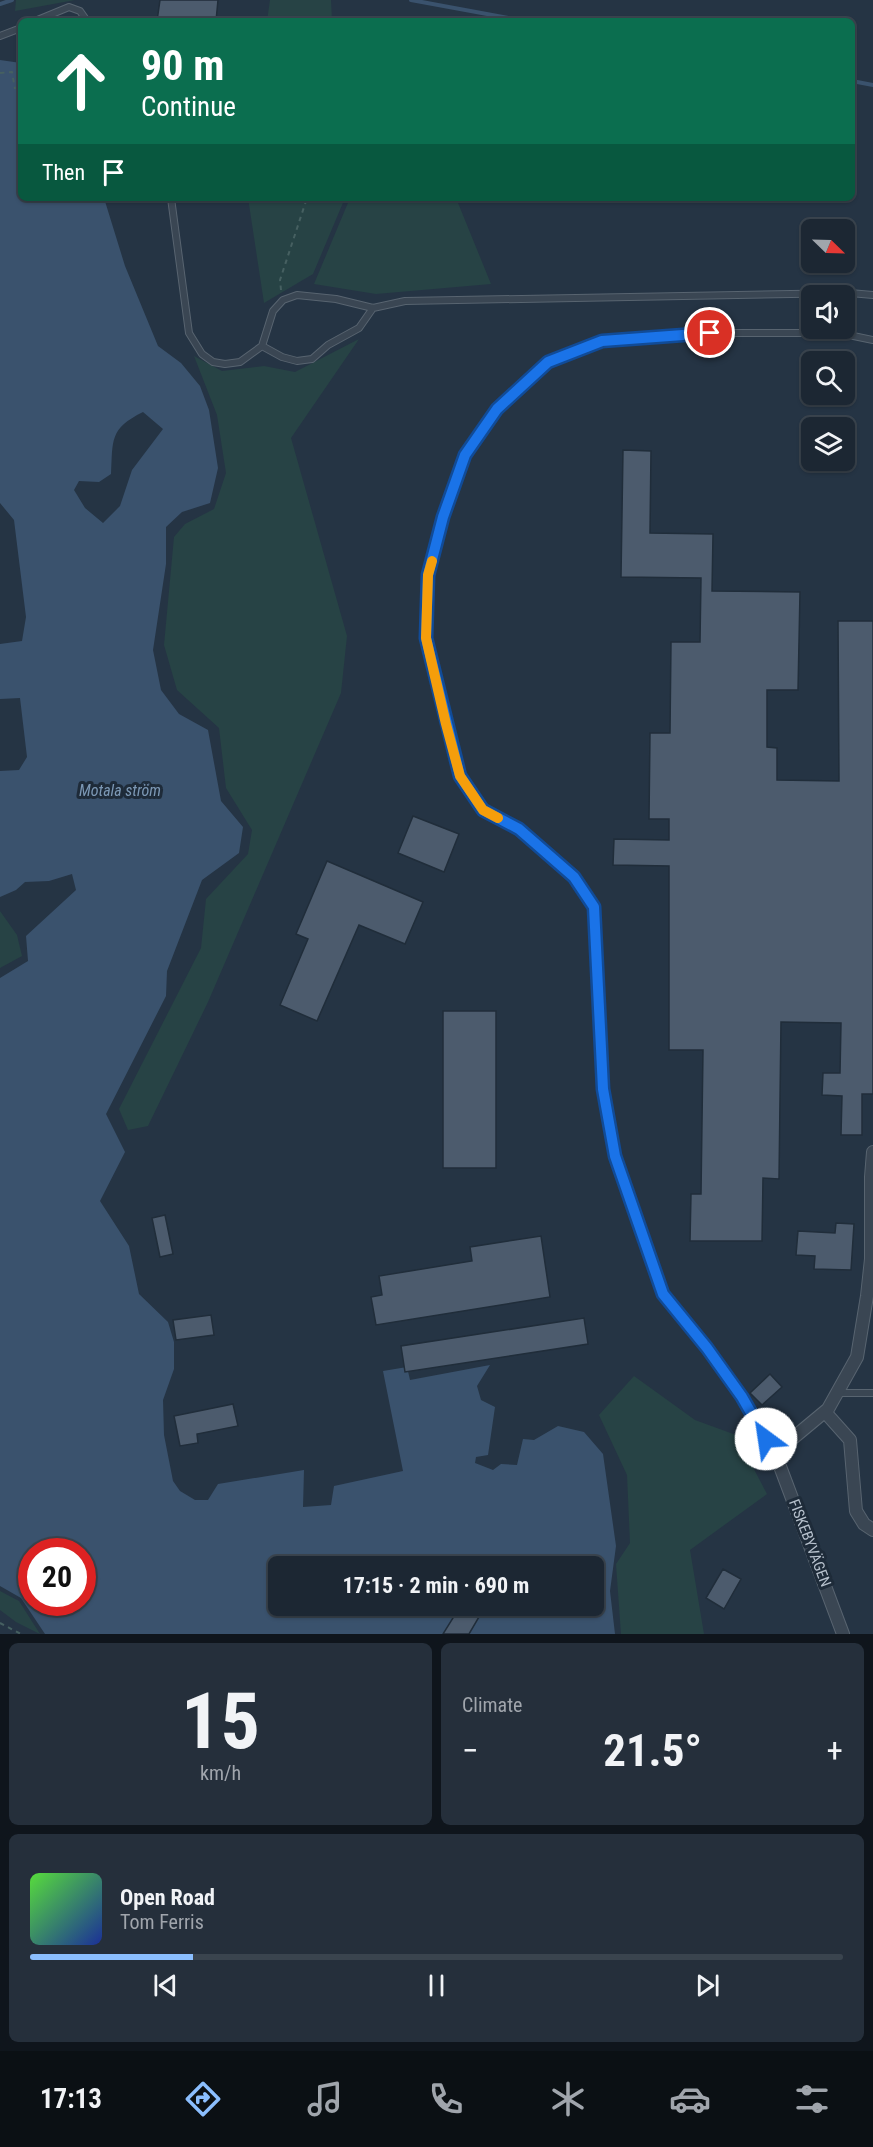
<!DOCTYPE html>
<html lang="en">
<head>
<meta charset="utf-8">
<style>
	:root { --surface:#1c2733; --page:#252f3b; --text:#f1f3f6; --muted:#a0a5ac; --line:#3a444e; --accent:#8bbefe }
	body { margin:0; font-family:"Roboto Condensed",sans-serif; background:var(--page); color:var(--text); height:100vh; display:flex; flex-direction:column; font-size:22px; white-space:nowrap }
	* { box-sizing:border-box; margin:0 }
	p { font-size:20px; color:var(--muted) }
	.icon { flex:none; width:33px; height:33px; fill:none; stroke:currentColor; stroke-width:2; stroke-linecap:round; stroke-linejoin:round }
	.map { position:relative; height:1634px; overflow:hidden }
	.sheet { display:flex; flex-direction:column; gap:9px; padding:9px; background:#0f151c; flex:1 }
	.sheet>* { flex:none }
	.hud { position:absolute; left:18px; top:18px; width:837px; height:183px; border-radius:9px; box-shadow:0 2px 4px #0004,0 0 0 2px var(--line); background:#0b6e4f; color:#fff; overflow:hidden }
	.needle { width:39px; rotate:113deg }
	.fabs { position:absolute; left:801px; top:219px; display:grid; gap:12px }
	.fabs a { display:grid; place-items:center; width:54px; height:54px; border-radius:9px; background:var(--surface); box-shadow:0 2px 4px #0004,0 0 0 2px var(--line); font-size:30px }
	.speed { position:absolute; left:18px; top:1538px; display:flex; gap:12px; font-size:30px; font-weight:700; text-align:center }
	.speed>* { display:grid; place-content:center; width:78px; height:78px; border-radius:50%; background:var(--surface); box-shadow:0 2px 4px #0004,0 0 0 2px var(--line); line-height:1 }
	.speed .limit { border:9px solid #d22; background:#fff; color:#111 }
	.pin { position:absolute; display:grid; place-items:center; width:51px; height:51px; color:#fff; margin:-26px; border:3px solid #fff; border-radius:50%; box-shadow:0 2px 6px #0007 }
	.me { position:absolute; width:66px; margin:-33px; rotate:329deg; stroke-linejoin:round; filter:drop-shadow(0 0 4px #0008) }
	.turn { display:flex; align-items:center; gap:21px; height:126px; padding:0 24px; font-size:27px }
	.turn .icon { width:78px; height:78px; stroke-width:2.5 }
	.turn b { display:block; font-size:42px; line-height:51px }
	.then { display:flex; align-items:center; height:57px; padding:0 24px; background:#0003; gap:12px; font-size:22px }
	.big { font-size:45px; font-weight:700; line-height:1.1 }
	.sheet .card { flex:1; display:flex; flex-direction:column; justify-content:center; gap:9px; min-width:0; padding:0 21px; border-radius:9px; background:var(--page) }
	.sheet .dial { align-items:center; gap:0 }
	.dial b { font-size:78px; line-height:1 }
	.song { display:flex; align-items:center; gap:18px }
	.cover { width:72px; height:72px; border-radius:9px; background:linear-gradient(135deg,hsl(110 70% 55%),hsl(230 70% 35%)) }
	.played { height:6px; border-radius:3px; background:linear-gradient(90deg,var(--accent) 20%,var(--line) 20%) }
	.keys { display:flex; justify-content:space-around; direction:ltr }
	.heat { display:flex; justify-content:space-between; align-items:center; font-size:33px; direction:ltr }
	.sheet .tiles { flex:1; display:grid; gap:9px; grid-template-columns:1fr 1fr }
	.card:last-child { grid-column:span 2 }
	.trip { position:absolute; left:268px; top:1556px; width:336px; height:60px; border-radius:9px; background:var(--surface); box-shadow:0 2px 4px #0004,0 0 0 2px var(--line); font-weight:700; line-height:60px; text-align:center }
	.menu { display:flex; height:96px; justify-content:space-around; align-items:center; background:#0b1014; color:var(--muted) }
	.menu .icon { width:42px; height:42px }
	.menu .active { color:var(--accent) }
	.menu b { font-size:27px; color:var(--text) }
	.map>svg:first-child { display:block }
	.green { fill:#274345 }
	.water { fill:#3a526d; fill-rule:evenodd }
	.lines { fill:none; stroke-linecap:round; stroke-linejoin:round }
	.stream { stroke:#3a526d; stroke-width:4 }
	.building { fill:#4c5b6d; stroke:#202d3a; stroke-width:1.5 }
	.service-casing { stroke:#586470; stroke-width:8 }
	.minor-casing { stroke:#586470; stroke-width:14 }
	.path { stroke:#466061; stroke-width:2; stroke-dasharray:4.5 4.5; stroke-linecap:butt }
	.service { stroke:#3a4653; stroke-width:6 }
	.minor { stroke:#3a4653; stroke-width:12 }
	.route-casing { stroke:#114b97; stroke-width:15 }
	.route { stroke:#1a73e8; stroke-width:10 }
	.slow { stroke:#f59e0b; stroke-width:10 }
	.labels { text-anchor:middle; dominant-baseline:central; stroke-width:6; stroke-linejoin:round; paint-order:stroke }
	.street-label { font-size:15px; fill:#b7c1cd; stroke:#1e2b39 }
	.water-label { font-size:16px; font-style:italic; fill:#7c98b5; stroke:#1e2b39 }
</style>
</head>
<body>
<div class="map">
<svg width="873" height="1634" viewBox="0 0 873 1634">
	<rect width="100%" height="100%" fill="#253444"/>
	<path class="green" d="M 16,0 L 75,0 L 15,11 Z
		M 270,0 L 331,0 L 332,21 L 267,21 Z
		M 248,198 L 345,198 L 313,274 L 264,303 Z
		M 350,198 L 456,198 L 491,284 L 376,294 L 314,284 Z
		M 359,339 L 291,438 L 347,636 L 341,693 L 208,1002 L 148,1126 L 128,1130 L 119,1109 L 201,948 L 206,899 L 248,854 L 252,830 L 226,788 L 219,728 L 177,690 L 164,645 L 174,537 L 185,524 L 214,509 L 226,473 L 217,415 L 194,356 L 222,371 L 264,366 L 295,372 Z
		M 0,911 L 17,935 L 22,956 L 0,968 Z
		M 634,1376 L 695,1420 L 736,1435 L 767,1494 L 690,1550 L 704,1634 L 621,1634 L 616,1564 L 630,1543 L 627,1475 L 599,1415 Z
		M 0,1591 L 19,1601 L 40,1634 L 16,1622 L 0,1610 Z"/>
	<path class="water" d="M 0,60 L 21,63 L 21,198 L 104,198 L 125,266 L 158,346 L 181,363 L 200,386 L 209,410 L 218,468 L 210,503 L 182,512 L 166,527 L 166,564 L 153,650 L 161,690 L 179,714 L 208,730 L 221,801 L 243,827 L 239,853 L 202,880 L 167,971 L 166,996 L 106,1114 L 125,1152 L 100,1201 L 129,1246 L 139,1294 L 168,1322 L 174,1342 L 174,1369 L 163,1400 L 164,1435 L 173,1481 L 180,1491 L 195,1500 L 208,1500 L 218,1484 L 304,1470 L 303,1507 L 331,1505 L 334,1486 L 403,1471 L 383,1371 L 407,1367 L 410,1380 L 490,1365 L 477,1386 L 481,1400 L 495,1407 L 488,1455 L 476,1457 L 475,1463 L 493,1470 L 501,1464 L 517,1465 L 523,1439 L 534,1440 L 558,1426 L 584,1432 L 603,1454 L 616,1546 L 610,1591 L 615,1634 L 45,1634 L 21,1598 L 0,1586 L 0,978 L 28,961 L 26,936 L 76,890 L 72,874 L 49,881 L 25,882 L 16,890 L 0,897 L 0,771 L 19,770 L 27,757 L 20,698 L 0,699 L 0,644 L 22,641 L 26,617 L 14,520 L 0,503 ZM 143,412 L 163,429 L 132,470 L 120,506 L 103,523 L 85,508 L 74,490 L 79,481 L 99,482 L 111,474 C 113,440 109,429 143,412 ZM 32,1551 L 82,1551 L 82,1602 L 32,1602 ZM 279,1566 L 594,1566 L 594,1605 L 279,1605 Z"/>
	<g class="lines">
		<path class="stream" d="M 411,0 L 525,21
			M 0,4 L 12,0
			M 852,81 L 873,85"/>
	</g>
	<path class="building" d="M 160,0 L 218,0 L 216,21 L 157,21 Z
		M 623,450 L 651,451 L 650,533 L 713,534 L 712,591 L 800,592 L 798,690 L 767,690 L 767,747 L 777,748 L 777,780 L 839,781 L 838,621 L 873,621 L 873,1094 L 862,1094 L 862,1135 L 841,1135 L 842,1096 L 822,1095 L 823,1073 L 840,1073 L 841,1023 L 781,1022 L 779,1179 L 763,1178 L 762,1241 L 690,1241 L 691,1194 L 701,1194 L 703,1050 L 669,1050 L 669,866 L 613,865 L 614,839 L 669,840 L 669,819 L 649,819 L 650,733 L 670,733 L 671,642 L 700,642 L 701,578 L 621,577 Z
		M 413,816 L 459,834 L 444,872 L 398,853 Z
		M 327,861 L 423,902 L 405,944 L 359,925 L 317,1021 L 280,1005 L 308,939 L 296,934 Z
		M 443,1011 L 496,1011 L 496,1168 L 443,1168 Z
		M 165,1215 L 173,1254 L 160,1257 L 152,1218 Z
		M 836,1223 L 854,1224 L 851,1270 L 814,1269 L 815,1256 L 796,1255 L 798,1231 L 835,1233 Z
		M 541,1236 L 550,1297 L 376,1325 L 371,1297 L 382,1295 L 379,1276 L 472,1261 L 470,1247 Z
		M 211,1315 L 214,1335 L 176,1340 L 173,1320 Z
		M 584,1318 L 588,1344 L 405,1372 L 401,1346 Z
		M 770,1374 L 782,1387 L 762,1405 L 750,1393 Z
		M 233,1404 L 238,1426 L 197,1434 L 198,1443 L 180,1446 L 174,1416 Z
		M 723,1569 L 741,1579 L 724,1609 L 706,1598 Z
		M 461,1605 L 486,1605 L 469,1634 L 443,1634 Z"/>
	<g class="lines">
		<g class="service-casing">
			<path id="service" d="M 35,21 L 69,7 L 80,11 L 87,21
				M 0,36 L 21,28
				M 171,198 L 189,333 L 202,354 L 213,362 L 225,364 L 240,362 L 262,346 L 273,311 L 283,300 L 297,295 L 336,299 L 373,308 L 405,301 L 850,293 L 873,295
				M 262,346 L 282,357 L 297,361 L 312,359 L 328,345 L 359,328 L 373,308
				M 837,1393 L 873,1393
				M 775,1453 L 742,1397 L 707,1349 L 663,1294 L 615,1156 L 603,1089 L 594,907 L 574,877 L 519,829 L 483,810 L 460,775 L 426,638 L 428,575 L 443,517 L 465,455 L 497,409 L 548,362 L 601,341 L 709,333 L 839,333 L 873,340"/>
		</g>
		<g class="minor-casing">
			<path id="minor" d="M 825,1412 L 850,1440 L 856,1511 L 864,1524 L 873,1530
				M 843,1634 L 775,1453 L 828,1409 L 857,1357 L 867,1296 L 871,1259 L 871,1177 L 873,1152"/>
		</g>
		<path class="path" d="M 0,73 L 12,72 L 15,89
			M 281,290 L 280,280 L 307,198
			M 0,1623 L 21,1634"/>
		<use href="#service" class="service"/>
		<use href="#minor" class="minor"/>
	</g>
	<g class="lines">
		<g class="route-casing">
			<path id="route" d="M 710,333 L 602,341 L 548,362 L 497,409 L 465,455 L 443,517 L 428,575 L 426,638 L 460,776 L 483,810 L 519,829 L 574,877 L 594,907 L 603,1089 L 615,1156 L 663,1294 L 707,1348 L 742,1397 L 766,1439"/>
		</g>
		<use href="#route" class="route"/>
		<path class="slow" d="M 432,561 L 428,575 L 426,638 L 446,724 L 460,776 L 483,810 L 498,818"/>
	</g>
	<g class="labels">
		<g class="street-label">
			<text transform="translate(810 1543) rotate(69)">FISKEBYVÄGEN</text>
		</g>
		<g class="water-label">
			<text x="120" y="790">Motala ström</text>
		</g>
	</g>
</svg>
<div class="fabs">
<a><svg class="needle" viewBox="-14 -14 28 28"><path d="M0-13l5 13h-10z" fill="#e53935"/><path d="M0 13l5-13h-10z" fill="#a0a5ac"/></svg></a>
<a><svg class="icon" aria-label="sound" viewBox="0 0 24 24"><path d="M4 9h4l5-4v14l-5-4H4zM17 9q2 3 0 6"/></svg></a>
<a><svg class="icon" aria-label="search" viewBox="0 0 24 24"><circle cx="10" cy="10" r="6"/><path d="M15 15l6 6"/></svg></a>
<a><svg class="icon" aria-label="layers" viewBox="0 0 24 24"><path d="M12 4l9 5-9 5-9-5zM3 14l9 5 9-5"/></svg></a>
</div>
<div class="speed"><div class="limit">20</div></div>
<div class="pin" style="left:710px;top:333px;background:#d93025"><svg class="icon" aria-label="arrive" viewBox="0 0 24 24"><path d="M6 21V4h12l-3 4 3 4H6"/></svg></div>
<svg class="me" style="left:766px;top:1439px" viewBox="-20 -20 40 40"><circle r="19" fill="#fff"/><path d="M0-13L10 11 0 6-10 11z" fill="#1a73e8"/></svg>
<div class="trip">17:15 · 2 min · 690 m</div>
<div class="hud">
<div class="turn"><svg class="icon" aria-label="ahead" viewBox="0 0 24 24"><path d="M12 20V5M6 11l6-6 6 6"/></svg><div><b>90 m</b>Continue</div></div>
<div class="then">Then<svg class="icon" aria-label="arrive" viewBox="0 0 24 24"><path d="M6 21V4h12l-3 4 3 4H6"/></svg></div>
</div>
</div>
<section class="sheet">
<div class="tiles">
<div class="card dial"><b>15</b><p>km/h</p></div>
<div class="card"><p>Climate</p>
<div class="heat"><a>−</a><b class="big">21.5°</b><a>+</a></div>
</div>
<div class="card">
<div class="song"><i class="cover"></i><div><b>Open Road</b><p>Tom Ferris</p></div></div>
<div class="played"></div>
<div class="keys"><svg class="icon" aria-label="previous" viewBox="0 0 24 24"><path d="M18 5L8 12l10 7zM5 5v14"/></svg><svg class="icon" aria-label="pause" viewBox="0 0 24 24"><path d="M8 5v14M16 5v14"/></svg><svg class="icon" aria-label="next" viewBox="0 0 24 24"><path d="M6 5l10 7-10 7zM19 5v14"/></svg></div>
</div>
</div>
</section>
<nav class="menu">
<b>17:13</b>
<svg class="icon active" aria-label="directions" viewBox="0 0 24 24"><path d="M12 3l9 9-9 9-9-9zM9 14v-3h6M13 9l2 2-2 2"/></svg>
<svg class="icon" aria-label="music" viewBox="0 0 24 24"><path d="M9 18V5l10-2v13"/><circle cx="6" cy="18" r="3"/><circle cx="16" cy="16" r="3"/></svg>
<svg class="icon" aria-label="phone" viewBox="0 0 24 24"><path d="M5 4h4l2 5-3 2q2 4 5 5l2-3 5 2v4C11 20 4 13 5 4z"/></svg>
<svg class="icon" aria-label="climate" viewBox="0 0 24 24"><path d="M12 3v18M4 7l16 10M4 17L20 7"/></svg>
<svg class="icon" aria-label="car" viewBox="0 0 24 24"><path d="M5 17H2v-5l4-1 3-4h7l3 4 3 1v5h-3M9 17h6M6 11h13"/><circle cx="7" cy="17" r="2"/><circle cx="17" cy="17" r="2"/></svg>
<svg class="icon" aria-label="filters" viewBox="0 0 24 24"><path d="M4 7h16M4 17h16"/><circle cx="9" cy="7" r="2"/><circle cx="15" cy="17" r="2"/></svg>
</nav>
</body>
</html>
